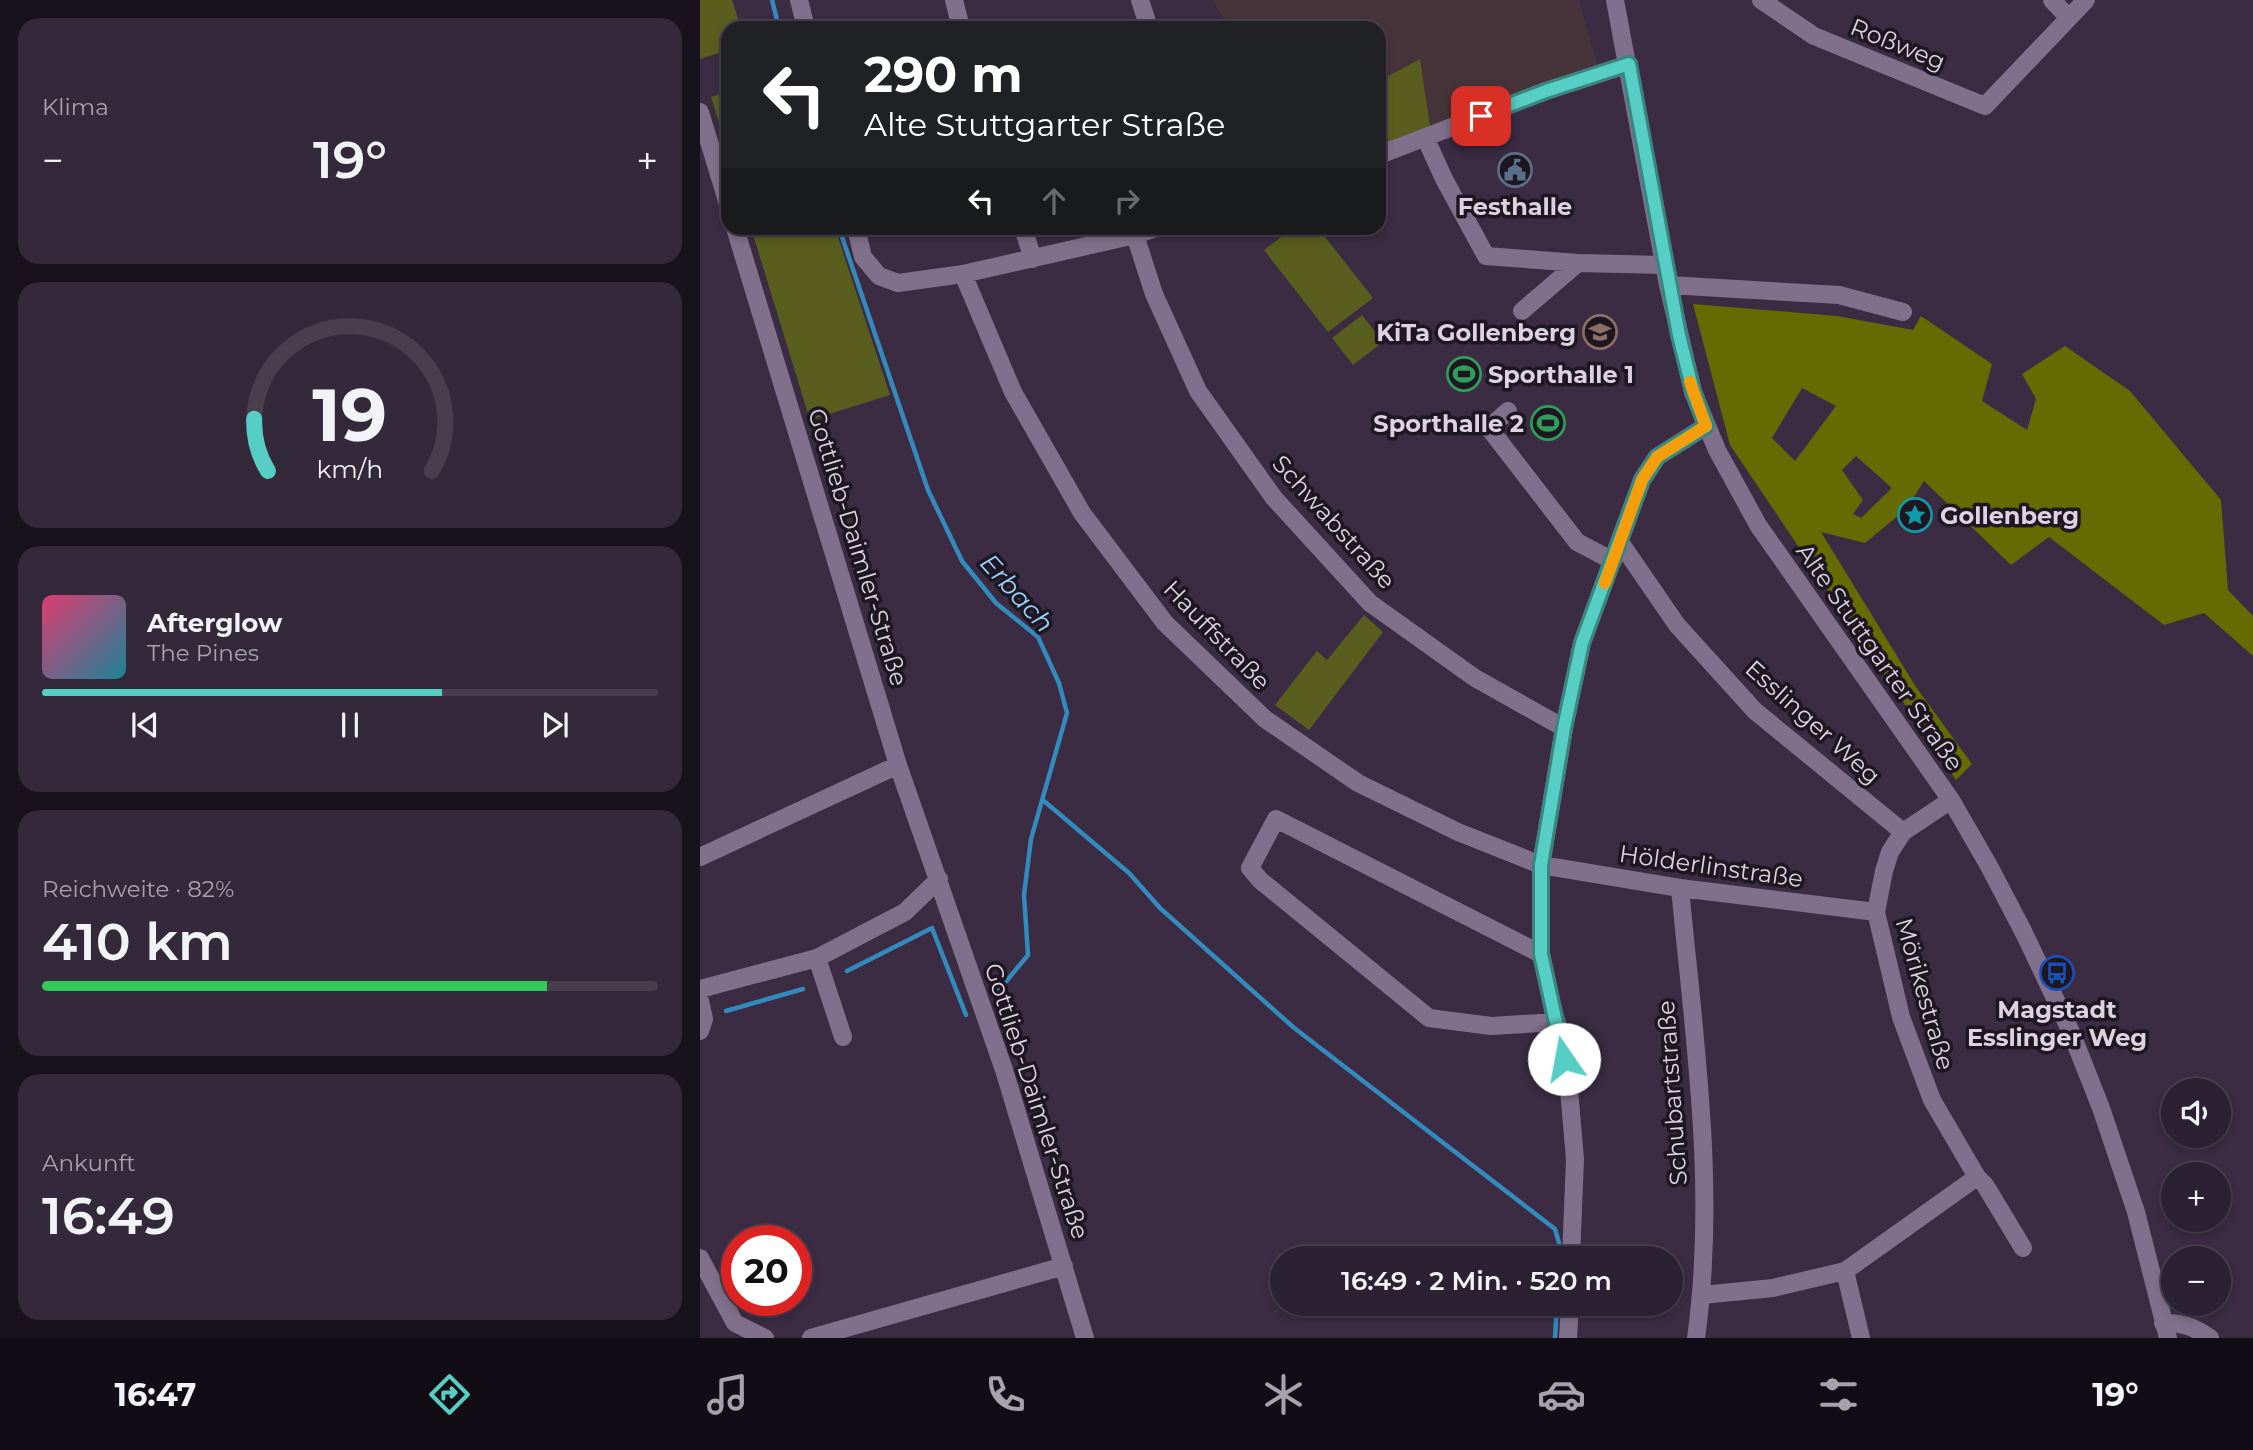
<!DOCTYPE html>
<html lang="de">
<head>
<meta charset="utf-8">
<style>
	:root { --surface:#2c2132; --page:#34293a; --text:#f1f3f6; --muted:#a6a3ac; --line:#483e4d; --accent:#56cec4 }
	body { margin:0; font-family:Montserrat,sans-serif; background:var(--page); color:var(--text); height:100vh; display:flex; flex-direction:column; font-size:26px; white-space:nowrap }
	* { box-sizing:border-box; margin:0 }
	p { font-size:23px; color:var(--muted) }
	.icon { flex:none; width:38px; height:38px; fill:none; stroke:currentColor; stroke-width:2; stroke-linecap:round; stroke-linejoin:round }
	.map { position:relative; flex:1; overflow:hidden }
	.side { display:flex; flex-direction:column; gap:18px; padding:18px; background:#18121c; width:700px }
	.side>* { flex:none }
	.guide { position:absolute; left:21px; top:21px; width:665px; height:214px; border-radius:21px; box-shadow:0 4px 10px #0003,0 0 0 2px var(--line); background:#202124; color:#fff; overflow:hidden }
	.tools { position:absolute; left:1461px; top:1078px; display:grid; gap:14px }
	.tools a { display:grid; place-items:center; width:70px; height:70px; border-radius:50%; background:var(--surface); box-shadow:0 4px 10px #0003,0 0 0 2px var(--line); font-size:35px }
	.speed { position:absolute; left:21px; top:1225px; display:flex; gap:14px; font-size:35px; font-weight:700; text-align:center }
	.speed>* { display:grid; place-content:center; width:91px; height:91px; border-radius:50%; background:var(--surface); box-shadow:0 4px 10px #0003,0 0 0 2px var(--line); line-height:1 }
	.speed .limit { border:10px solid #d22; background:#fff; color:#111 }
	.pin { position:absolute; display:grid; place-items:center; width:60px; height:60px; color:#fff; margin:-30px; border-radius:14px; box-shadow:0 4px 10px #0006 }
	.me { position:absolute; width:77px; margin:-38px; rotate:348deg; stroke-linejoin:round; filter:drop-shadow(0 0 5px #0008) }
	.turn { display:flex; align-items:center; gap:24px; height:147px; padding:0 28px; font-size:32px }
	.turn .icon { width:91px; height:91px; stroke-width:2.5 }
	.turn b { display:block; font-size:49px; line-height:60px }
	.lanes { display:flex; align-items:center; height:66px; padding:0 28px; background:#0003; justify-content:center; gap:35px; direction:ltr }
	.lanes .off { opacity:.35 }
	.big { font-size:52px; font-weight:600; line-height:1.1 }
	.side .tile { flex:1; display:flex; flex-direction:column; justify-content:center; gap:10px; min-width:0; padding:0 24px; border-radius:21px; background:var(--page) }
	.side .dial { align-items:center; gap:0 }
	.dial svg { height:182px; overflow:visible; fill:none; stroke:var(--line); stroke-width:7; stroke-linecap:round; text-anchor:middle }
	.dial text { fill:var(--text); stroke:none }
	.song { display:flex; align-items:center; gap:21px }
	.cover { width:84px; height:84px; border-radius:10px; background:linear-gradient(135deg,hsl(340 70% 55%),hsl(190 70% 35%)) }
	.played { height:7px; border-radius:4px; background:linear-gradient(90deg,var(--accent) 65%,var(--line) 65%) }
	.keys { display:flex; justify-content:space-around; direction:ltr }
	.heat { display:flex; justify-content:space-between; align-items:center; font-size:38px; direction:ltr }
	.charge { height:10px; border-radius:5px; background:linear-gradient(90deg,#34c759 82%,var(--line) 0) }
	.trip { position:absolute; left:570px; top:1246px; width:413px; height:70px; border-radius:35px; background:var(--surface); box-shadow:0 4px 10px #0003,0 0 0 2px var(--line); font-weight:600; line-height:70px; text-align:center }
	.dock { display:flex; height:112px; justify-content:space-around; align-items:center; background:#120d14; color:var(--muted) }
	.dock .icon { width:49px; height:49px }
	.dock .on { color:var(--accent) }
	.dock b { font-size:32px; color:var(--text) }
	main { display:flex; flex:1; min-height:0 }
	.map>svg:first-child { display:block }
	.education { fill:#47343b }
	.green { fill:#595e1e }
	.forest { fill:#656b00; fill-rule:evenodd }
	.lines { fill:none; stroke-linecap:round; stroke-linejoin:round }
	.stream { stroke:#338abd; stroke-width:4.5 }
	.minor { stroke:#81708b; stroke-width:18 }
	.route-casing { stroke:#38867f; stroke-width:18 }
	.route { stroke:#56cec4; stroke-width:12 }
	.slow { stroke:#f59e0b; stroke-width:12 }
	.labels { text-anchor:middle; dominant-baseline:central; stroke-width:7; stroke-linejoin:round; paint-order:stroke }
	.street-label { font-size:24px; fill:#dcd2e2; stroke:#1e1722 }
	.poi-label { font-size:24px; font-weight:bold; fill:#dcd2e2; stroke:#1e1722 }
	.water-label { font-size:26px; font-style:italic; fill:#94d1fb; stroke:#1e1722 }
</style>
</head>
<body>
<main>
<section class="side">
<div class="tile"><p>Klima</p>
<div class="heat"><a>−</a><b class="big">19°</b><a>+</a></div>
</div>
<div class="tile dial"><svg viewBox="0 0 100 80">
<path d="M14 69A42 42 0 1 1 86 69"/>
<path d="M14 69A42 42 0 0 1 8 46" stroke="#56cec4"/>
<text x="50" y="56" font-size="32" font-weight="700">19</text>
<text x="50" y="72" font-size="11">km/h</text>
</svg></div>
<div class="tile">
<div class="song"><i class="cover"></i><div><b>Afterglow</b><p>The Pines</p></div></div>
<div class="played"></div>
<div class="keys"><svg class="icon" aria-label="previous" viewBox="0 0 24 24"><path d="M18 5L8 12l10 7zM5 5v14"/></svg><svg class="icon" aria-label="pause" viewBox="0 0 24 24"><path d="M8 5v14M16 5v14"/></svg><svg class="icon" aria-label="next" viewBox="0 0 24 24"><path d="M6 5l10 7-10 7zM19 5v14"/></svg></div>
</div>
<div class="tile"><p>Reichweite · 82%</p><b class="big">410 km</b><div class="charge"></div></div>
<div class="tile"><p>Ankunft</p><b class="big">16:49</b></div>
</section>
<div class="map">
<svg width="1553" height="1338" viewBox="0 0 1553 1338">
	<rect width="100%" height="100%" fill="#3b2c43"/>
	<path class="education" d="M 512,0 L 879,0 L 897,64 L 730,126 L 720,59 L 679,81 L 679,28 L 530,28 Z"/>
	<path class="green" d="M 0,0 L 32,0 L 41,28 L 28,28 L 28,50 L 0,59 Z
		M 720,59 L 730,126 L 679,148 L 679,81 Z
		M 28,92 L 28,152 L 11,97 Z
		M 51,228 L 135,228 L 190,395 L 110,420 Z
		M 593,228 L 618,228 L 673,298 L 628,332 L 564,250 Z
		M 662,315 L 683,342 L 653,365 L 632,338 Z
		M 664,615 L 683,632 L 609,730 L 575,705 L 617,651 L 627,660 Z"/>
	<path class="forest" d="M 993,304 L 1137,316 L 1213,330 L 1221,316 L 1292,364 L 1282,401 L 1327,430 L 1336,399 L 1322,374 L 1365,346 L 1430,391 L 1521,500 L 1528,590 L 1553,616 L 1553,656 L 1504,613 L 1464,625 L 1349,537 L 1311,565 L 1224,481 L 1206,509 L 1165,543 L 1121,532 L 1216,687 L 1272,764 L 1256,780 L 1030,445 ZM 1102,388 L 1136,406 L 1095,461 L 1072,438 ZM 1156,456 L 1192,488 L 1161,518 L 1153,514 L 1163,500 L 1142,470 Z"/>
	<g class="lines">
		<path class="stream" d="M 72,0 L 79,28
			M 139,228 L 228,490 L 262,561 L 296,603 L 338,637 L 359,683 L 367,713 L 331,839 L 324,895 L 328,955 L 299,990
			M 344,801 L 429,873 L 460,908 L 593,1027 L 855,1229 L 861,1250 L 860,1258
			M 147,971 L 232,928 L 266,1015
			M 26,1011 L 103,989
			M 855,1338 L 857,1304"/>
		<path class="minor" d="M 99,0 L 106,28
			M 254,0 L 261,28
			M 440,0 L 449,28
			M 915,0 L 968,285 L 993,392 L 1017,450 L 1058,525 L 1251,800 L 1289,866 L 1324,933 L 1371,1032 L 1401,1108 L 1436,1212 L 1468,1338
			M 1061,0 L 1114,36 L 1285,106 L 1386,0
			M 1352,0 L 1369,18
			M 0,112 L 28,204
			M 725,137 L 744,179 L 786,256 L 878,263 L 964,265
			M 679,155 L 846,91 L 929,64
			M 35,228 L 198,765 L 304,1070 L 385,1338
			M 156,228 L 163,257 L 179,276 L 198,283 L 263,274 L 435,235 L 456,228
			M 323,228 L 333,259
			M 435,235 L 454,294 L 498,391 L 574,498 L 670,603 L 775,678 L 864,728
			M 263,274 L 313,392 L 382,513 L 465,623 L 565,719 L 658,783 L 758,832 L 841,865 L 980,888 L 1176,912
			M 968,285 L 1139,295 L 1203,312
			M 822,311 L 878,263
			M 808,411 L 789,428 L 877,542 L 913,561
			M 920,542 L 977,625 L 1055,711 L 1203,832
			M 1251,800 L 1203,832 L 1190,852 L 1184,871 L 1176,912 L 1201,1017 L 1232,1100 L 1277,1177 L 1285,1185 L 1323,1248
			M 0,857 L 198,765
			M 980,888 C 994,1037 1017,1189 996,1338
			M 841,954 L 576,819 L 550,868 L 560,880 L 729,1018 L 791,1026 L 857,1022
			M 117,958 L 143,1037
			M 0,989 L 117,958 L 205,912 L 239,879
			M 0,1001 L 4,1019 L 0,1031
			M 0,1258 L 35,1323 L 65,1338
			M 871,1258 L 875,1159 L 868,1078 L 841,954 L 841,865 L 864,728 L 882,643 L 942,480 L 957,457 L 1006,426
			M 1145,1271 L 1161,1338
			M 1002,1295 L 1073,1288 L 1145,1271 L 1277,1177
			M 1463,1323 C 1482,1322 1494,1327 1510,1338
			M 111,1338 L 364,1266
			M 868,1338 L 870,1304"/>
	</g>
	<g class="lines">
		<g class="route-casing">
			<path id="route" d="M 781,116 L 846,91 L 929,64 L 979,335 L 993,391 L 1006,426 L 957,457 L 942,480 L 882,643 L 864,728 L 841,865 L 841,954 L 864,1059"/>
		</g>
		<use href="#route" class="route"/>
		<path class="slow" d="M 905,583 L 942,480 L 957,457 L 1006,426 L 990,382"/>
	</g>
	<defs>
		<g id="civic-ring" transform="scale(1.75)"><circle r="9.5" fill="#1e1722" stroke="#5c6f8a" stroke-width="1.5"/><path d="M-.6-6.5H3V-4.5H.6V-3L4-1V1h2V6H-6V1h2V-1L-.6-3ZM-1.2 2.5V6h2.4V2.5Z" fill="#5c6f8a"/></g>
		<g id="school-ring" transform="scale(1.75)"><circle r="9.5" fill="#1e1722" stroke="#8d6e63" stroke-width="1.5"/><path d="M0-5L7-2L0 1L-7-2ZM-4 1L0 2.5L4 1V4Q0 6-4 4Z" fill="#8d6e63"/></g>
		<g id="stadium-ring" transform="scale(1.75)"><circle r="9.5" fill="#1e1722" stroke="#2e9e5b" stroke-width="1.5"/><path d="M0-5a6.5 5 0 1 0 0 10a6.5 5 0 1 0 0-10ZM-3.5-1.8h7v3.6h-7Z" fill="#2e9e5b"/></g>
		<g id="sight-ring" transform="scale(1.75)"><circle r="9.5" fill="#1e1722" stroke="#0f9aa8" stroke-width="1.5"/><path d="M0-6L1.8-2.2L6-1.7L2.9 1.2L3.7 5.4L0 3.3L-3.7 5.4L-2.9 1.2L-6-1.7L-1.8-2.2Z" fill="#0f9aa8"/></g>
		<g id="bus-ring" transform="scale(1.75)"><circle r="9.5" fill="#1e1722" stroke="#1a4fb4" stroke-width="1.5"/><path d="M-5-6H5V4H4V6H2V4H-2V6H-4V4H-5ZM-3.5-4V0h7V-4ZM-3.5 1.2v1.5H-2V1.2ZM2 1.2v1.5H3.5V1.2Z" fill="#1a4fb4"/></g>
	</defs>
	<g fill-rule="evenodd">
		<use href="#civic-ring" x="815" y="170"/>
		<use href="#school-ring" x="900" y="332"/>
		<use href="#stadium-ring" x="764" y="374"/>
		<use href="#stadium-ring" x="848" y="423"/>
		<use href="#sight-ring" x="1215" y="515"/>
		<use href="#bus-ring" x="1357" y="973"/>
	</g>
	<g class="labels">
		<g class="street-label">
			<text transform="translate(1198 44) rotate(22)">Roßweg</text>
			<text transform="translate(634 522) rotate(48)">Schwabstraße</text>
			<text transform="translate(158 547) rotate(73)">Gottlieb-Daimler-Straße</text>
			<text transform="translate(517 635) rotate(46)">Hauffstraße</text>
			<text transform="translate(1180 657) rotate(55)">Alte Stuttgarter Straße</text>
			<text transform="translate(1113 722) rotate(42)">Esslinger Weg</text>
			<text transform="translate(1011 866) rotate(8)">Hölderlinstraße</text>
			<text transform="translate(1225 994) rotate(74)">Mörikestraße</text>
			<text transform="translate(972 1093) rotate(-94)">Schubartstraße</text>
			<text transform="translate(337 1101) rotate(72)">Gottlieb-Daimler-Straße</text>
		</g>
		<g class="poi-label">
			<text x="815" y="206">Festhalle</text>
			<text x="876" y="332" text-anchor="end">KiTa Gollenberg</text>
			<text x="788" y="374" text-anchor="start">Sporthalle 1</text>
			<text x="824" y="423" text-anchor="end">Sporthalle 2</text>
			<text x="1240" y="515" text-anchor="start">Gollenberg</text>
			<text x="1357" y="1009">Magstadt<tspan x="1357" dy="28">Esslinger Weg</tspan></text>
		</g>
		<g class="water-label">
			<text transform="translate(317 593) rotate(48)">Erbach</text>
		</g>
	</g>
</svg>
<div class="tools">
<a><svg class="icon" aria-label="sound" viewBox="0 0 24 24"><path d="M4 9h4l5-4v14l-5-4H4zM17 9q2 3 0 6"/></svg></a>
<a>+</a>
<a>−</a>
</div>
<div class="speed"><div class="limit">20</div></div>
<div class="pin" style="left:781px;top:116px;background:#d93025"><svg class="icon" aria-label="arrive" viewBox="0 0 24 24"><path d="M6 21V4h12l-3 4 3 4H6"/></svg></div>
<svg class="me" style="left:864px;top:1059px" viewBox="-20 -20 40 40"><circle r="19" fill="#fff"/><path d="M0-13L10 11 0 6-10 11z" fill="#56cec4"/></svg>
<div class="trip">16:49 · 2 Min. · 520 m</div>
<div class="guide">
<div class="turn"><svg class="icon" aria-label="left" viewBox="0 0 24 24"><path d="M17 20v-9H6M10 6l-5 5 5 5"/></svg><div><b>290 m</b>Alte Stuttgarter Straße</div></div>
<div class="lanes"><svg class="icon" aria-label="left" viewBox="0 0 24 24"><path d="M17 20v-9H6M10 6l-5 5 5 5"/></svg><svg class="icon off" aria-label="ahead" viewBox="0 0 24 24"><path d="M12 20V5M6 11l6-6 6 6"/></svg><svg class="icon off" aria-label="right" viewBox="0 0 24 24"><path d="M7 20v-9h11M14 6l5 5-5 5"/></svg></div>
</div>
</div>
</main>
<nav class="dock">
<b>16:47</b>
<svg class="icon on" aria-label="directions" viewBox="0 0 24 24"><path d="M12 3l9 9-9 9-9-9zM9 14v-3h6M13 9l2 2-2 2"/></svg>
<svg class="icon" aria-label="music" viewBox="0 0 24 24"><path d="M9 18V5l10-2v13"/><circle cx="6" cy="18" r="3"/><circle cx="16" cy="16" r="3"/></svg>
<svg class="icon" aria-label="phone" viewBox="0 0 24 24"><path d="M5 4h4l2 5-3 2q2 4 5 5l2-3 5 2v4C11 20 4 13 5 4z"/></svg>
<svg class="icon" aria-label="climate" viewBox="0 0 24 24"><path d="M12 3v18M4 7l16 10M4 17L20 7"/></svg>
<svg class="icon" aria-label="car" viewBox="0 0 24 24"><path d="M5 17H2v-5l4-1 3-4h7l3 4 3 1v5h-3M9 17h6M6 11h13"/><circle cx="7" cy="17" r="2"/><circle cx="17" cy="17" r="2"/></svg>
<svg class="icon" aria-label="filters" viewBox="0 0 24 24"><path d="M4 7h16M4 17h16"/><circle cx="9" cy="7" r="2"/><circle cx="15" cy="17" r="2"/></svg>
<b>19°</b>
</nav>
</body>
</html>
